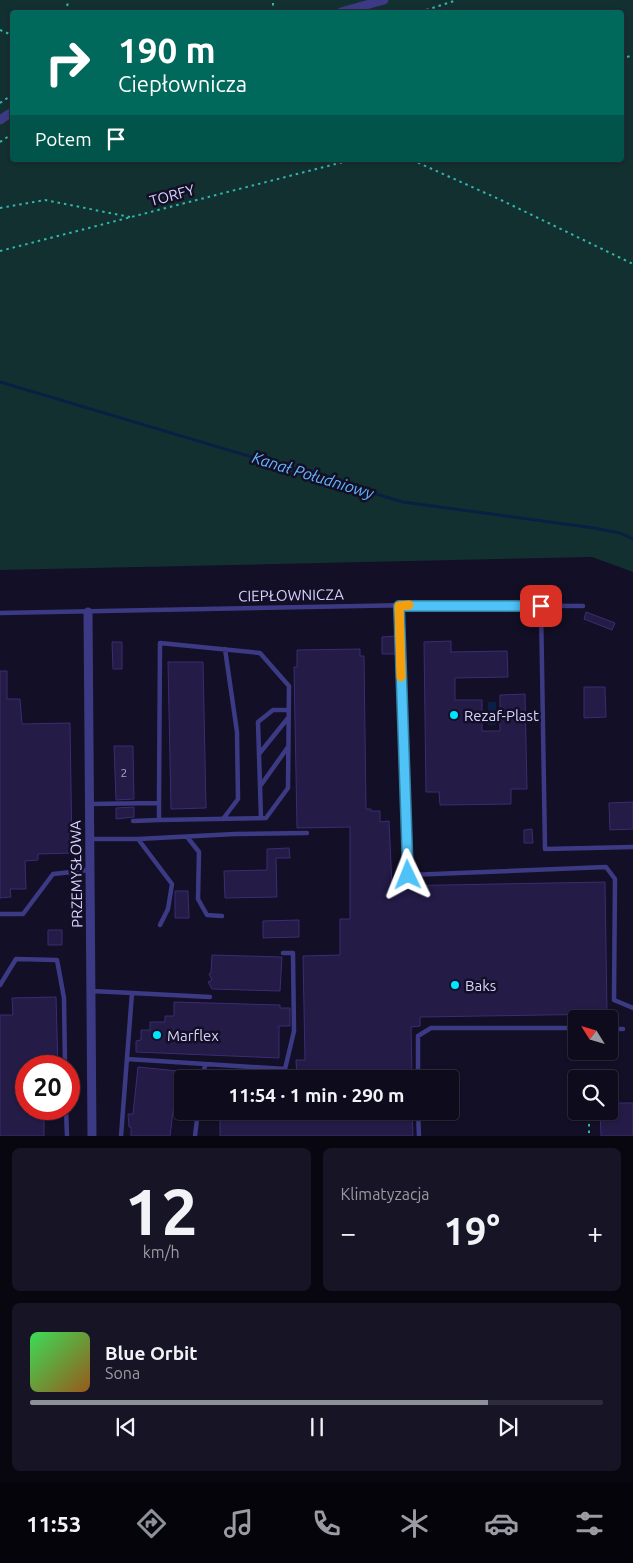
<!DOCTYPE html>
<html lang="pl">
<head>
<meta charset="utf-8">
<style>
	:root { --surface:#0e0b1c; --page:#171425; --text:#f1f3f6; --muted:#9b9ba3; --line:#2e2b3b; --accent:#8c9099 }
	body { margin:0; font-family:Ubuntu,sans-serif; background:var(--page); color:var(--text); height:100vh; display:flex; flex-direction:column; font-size:19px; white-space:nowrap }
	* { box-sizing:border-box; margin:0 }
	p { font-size:16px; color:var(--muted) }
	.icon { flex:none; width:28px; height:28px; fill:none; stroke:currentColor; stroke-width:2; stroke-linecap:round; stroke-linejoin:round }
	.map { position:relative; height:1136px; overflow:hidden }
	.drawer { display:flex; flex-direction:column; gap:12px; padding:12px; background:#08060f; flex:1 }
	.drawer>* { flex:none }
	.banner { position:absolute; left:10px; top:10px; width:614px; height:152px; border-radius:5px; box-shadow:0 1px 4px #0004,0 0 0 1px var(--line); background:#00695c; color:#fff; overflow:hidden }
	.needle { width:32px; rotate:307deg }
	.tools { position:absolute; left:568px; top:1010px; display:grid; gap:10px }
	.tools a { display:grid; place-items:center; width:50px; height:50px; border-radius:5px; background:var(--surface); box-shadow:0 1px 4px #0004,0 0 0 1px var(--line); font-size:25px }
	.speed { position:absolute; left:15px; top:1055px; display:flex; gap:10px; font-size:25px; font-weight:700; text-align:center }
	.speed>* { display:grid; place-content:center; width:65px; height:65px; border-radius:50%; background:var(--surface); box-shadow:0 1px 4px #0004,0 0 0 1px var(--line); line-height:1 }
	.speed .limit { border:8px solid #d22; background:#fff; color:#111 }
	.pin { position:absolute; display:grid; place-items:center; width:42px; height:42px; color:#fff; margin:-21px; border-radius:10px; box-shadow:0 2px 8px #0006 }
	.me { position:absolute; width:55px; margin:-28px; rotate:358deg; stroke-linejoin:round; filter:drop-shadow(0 0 4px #0008) }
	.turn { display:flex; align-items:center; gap:18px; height:105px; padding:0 25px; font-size:22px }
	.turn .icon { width:65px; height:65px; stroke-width:2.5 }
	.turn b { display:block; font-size:35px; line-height:42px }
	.then { display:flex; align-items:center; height:48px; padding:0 25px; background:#0003; gap:10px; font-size:19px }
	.big { font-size:38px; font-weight:700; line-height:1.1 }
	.drawer .card { flex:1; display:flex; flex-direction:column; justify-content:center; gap:8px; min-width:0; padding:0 18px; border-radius:8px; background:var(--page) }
	.drawer .dial { align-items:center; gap:0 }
	.dial b { font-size:65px; line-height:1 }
	.song { display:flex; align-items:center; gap:15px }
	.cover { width:60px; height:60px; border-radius:8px; background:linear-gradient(135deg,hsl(130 70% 55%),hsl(30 70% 35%)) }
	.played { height:5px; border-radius:2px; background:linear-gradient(90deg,var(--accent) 80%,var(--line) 80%) }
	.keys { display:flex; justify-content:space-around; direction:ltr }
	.heat { display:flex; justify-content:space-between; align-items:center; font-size:28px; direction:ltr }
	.drawer .tiles { flex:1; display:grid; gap:12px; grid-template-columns:1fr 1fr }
	.card:last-child { grid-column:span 2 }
	.trip { position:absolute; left:174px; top:1070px; width:285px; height:50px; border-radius:5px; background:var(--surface); box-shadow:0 1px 4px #0004,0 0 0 1px var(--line); font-weight:700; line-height:50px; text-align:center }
	.tab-bar { display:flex; height:80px; justify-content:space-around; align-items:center; background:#06040b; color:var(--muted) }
	.tab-bar .icon { width:35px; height:35px }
	.tab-bar .current { color:var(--accent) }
	.tab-bar b { font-size:22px; color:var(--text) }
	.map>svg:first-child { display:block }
	.green { fill:#12302f; fill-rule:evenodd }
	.water { fill:#0a1f44 }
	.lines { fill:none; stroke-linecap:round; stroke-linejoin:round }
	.stream { stroke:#0a1f44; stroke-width:3 }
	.building { fill:#241b47; stroke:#3b2d73 }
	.path { stroke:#2fb8b0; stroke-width:2; stroke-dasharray:2.5 4; stroke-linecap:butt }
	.service { stroke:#3d3a85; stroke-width:4.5 }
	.minor { stroke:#3d3a85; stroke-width:9 }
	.route-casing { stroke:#337fa1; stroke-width:12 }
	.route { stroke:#4fc3f7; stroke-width:9 }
	.slow { stroke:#f59e0b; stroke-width:9 }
	.poi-dot { fill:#00e5ff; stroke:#130f26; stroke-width:2 }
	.labels { text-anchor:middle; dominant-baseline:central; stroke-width:5; stroke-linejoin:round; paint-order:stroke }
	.number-label { font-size:12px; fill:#aca6d1 }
	.street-label { font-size:15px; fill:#d9d4ff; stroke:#130f26 }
	.poi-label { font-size:15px; fill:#d9d4ff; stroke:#130f26; text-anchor:start }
	.water-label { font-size:16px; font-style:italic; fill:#62b6ff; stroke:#130f26 }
</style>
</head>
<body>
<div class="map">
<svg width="633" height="1136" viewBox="0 0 633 1136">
	<rect width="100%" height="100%" fill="#130f26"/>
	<path class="green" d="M 0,0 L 633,0 L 633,572 L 592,557 L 0,570 ZM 12,12 L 621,12 L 621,160 L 12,160 Z"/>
	<path class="water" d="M 488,702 L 496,702 L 496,725 L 488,725 Z"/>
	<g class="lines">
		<path class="stream" d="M 0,382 L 403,502 L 594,528 L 620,533 L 633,539"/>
	</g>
	<path class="building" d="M 586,612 L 615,623 L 612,630 L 584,619 Z
		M 396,636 L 397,654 L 382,654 L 382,637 Z
		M 451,641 L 451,652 L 507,651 L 508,677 L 455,678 L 455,700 L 482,700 L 482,731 L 500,731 L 500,695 L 525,694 L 527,789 L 511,789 L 511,804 L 440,805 L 439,792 L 426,792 L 424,642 Z
		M 112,642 L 122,642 L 122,669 L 113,669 Z
		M 360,649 L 360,656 L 364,656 L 366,809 L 371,809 L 371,811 L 380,811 L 380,822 L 389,821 L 392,886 L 605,882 L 607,1014 L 420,1017 L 420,1026 L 411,1027 L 412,1079 L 297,1079 L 296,1060 L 305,1060 L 303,956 L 340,955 L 340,919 L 350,919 L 350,827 L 297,828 L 294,667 L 297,667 L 297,650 Z
		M 168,662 L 203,662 L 206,808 L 171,809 Z
		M 0,671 L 7,671 L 7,699 L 20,699 L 22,724 L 70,723 L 72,853 L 38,854 L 38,860 L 25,861 L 26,889 L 10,889 L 11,897 L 0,898 Z
		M 584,687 L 605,687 L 606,717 L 584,718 Z
		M 114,746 L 133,746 L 134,799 L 116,800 Z
		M 633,802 L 633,829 L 610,830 L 609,803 Z
		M 134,807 L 134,817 L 116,819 L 116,808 Z
		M 532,829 L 533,843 L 524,843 L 524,830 Z
		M 289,848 L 290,858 L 276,858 L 277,897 L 225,898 L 224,871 L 267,870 L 267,849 Z
		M 175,891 L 188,891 L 189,918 L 175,918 Z
		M 299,920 L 299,937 L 263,938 L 263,921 Z
		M 48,930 L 62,930 L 62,945 L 48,945 Z
		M 212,955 L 282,957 L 280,991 L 212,989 L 208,982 L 212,980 L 209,974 L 211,972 Z
		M 56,997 L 58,1066 L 26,1066 L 26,1109 L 44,1109 L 44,1136 L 0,1136 L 0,1015 L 13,1015 L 12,998 Z
		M 174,1002 L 280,1005 L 280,1008 L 290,1008 L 290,1026 L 279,1026 L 279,1058 L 136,1052 L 136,1041 L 141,1040 L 141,1030 L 150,1030 L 150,1022 L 165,1022 L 165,1016 L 174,1016 Z
		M 138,1067 L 178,1071 L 170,1136 L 131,1136 L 131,1127 L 129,1127 L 128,1114 L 133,1114 Z
		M 609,1103 L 633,1103 L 633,1136 L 601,1136 L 600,1111 L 609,1111 Z
		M 220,1111 L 412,1111 L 413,1136 L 220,1136 Z"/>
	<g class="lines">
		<path class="path" d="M 65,12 L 69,0
			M 273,12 L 273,0
			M 282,12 L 285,11 L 305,12
			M 420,12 L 457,0
			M 0,30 L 12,35
			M 621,59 L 633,55
			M 0,103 L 12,95
			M 0,142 L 12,134
			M 412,160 L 501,200 L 633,264
			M 0,208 L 45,200 L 130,217
			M 0,251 L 351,160
			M 589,1111 L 589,1136"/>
		<path class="service" d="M 399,606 L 408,875 L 606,867 L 615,879 L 614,1000 L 633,1008
			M 541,606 L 545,849 L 633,847
			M 0,613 L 412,605 L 583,606
			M 259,754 L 288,718
			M 261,785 L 288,747
			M 159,803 L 160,643 L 260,653 L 289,686 L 288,788 L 266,818 L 159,820
			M 89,804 L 159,803 L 159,820 L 133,821
			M 261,818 L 258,722 L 273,710 L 289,710
			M 223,819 L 238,799 L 237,732 L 225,649
			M 188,838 L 199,852 L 198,899 L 207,915 L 222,916
			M 90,839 L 138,839 L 172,884 L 168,909 L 160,925
			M 138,839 L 235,834 L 307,833
			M 0,914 L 23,914 L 53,874 L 90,870
			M 0,985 L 16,959 L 57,960 L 64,998 L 65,1066
			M 91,991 L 132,993 L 121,1136
			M 132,993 L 210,997
			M 609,1029 L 623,1029
			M 127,1059 L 285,1069 L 294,1031 L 293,953 L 283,953
			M 203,1079 L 205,1064
			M 418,1079 L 418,1036 L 431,1028 L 576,1028
			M 66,1109 L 67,1136
			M 418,1111 L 419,1136
			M 195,1136 L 198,1111"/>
		<path class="minor" d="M 341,12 L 384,0
			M 0,120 L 12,112
			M 88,612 L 92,1136"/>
	</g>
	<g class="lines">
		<g class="route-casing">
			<path id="route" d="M 408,875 L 399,606 L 541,606"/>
		</g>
		<use href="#route" class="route"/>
		<path class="slow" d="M 401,677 L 399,606 L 409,605"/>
	</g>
	<g class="poi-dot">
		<circle cx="454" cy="715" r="5"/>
		<circle cx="455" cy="985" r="5"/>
		<circle cx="157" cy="1035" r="5"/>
	</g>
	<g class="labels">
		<g class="number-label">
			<text x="124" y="772">2</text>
		</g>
		<g class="street-label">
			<text transform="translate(172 195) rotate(-15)">TORFY</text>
			<text transform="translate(291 595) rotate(-1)">CIEPŁOWNICZA</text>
			<text transform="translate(76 874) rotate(-91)">PRZEMYSŁOWA</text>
		</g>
		<g class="poi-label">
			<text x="464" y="715">Rezaf-Plast</text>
			<text x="465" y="985">Baks</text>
			<text x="167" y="1035">Marflex</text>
		</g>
		<g class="water-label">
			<text transform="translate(313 475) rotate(17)">Kanał Południowy</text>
		</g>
	</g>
</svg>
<div class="tools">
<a><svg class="needle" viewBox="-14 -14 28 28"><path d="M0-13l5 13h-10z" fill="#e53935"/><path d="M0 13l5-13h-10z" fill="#9b9ba3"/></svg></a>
<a><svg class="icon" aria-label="search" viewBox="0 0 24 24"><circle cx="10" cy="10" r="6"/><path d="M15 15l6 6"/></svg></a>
</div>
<div class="speed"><div class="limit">20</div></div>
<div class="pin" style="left:541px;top:606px;background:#d93025"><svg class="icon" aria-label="arrive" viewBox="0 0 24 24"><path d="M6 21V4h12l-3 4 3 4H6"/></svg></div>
<svg class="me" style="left:408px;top:875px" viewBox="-20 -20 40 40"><path d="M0-17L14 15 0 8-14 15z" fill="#4fc3f7" stroke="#fff" stroke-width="4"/></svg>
<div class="trip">11:54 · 1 min · 290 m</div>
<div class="banner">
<div class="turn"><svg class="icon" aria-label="right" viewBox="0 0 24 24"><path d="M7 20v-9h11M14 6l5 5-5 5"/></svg><div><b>190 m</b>Ciepłownicza</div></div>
<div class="then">Potem<svg class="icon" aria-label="arrive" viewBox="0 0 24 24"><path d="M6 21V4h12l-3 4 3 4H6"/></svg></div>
</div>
</div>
<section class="drawer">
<div class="tiles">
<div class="card dial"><b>12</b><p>km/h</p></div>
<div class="card"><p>Klimatyzacja</p>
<div class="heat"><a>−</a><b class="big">19°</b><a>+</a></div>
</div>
<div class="card">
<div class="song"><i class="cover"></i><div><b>Blue Orbit</b><p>Sona</p></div></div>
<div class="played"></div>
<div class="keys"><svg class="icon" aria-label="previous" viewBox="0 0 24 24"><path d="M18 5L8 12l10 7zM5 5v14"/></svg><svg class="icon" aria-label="pause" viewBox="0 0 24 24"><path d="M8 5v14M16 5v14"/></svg><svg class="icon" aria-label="next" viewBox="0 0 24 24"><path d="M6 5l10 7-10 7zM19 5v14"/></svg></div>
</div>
</div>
</section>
<nav class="tab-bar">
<b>11:53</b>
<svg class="icon current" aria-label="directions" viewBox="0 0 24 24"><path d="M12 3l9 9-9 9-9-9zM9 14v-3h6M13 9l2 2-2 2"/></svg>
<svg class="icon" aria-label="music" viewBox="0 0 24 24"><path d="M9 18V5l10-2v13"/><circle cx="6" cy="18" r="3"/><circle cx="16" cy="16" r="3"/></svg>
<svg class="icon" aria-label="phone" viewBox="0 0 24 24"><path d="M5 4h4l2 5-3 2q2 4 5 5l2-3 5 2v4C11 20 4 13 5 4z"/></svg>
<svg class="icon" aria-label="climate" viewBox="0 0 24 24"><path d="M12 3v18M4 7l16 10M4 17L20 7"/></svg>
<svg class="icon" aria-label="car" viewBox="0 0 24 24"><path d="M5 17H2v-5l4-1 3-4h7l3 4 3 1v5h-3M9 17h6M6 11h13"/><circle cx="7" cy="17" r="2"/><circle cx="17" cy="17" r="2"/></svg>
<svg class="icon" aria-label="filters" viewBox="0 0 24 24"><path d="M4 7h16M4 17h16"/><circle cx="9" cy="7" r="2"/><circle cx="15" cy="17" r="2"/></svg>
</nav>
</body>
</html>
